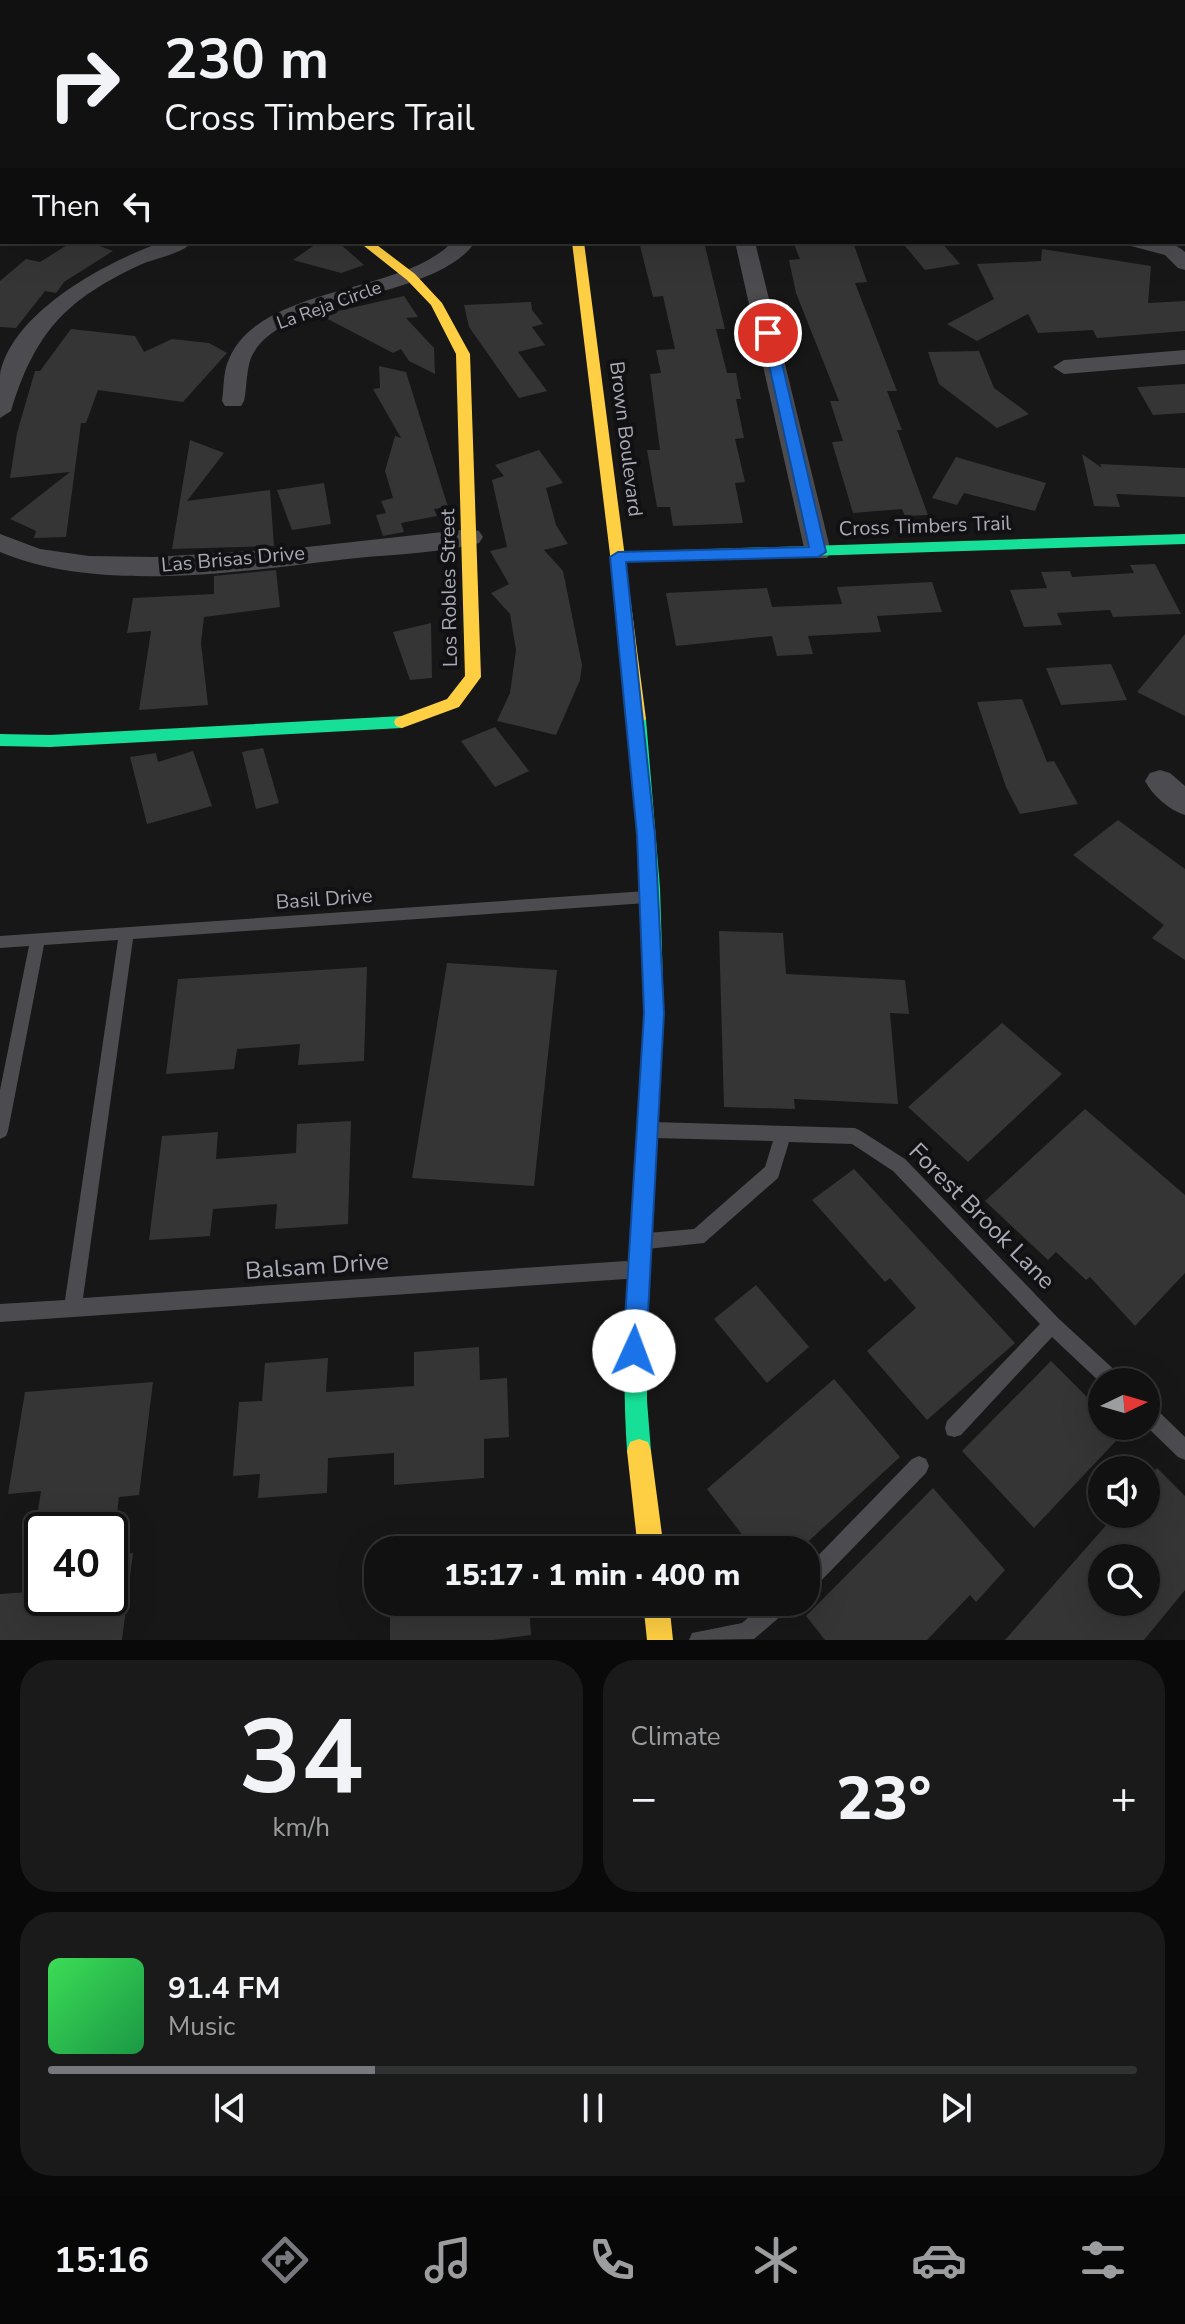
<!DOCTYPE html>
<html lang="en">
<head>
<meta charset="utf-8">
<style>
	:root { --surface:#111; --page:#1a1a1a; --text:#f1f3f6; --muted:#9c9d9f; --line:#303131; --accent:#77777e }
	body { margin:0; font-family:"Nunito Sans",sans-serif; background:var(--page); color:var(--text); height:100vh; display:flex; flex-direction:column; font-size:30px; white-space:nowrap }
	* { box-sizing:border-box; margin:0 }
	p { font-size:26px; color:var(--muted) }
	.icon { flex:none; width:44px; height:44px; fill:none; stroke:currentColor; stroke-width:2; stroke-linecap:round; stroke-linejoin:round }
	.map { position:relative; height:1640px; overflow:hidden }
	.details { display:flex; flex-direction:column; gap:20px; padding:20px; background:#090909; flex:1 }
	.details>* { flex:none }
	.guide { position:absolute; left:0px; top:0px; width:1186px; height:244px; box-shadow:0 8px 32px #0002,0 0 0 2px var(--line); background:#111; color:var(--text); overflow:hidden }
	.needle { width:52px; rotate:85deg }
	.controls { position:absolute; left:1088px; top:1368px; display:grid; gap:16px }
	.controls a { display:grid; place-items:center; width:72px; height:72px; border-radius:50%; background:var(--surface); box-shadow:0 8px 32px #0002,0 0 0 2px var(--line); font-size:40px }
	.speed { position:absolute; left:24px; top:1512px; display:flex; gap:16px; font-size:40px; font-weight:700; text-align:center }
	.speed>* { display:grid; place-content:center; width:104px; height:104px; border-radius:50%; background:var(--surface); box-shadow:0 8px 32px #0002,0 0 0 2px var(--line); line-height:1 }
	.speed .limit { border:4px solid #111; border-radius:12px; background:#fff; color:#111 }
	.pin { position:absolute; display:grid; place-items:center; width:68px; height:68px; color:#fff; margin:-34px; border:4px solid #fff; border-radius:50%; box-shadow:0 2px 8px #0007 }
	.me { position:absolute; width:88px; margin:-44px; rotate:2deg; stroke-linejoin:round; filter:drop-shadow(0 0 6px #0008) }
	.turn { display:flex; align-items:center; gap:28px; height:168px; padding:0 32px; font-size:36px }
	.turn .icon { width:104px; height:104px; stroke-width:2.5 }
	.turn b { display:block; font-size:56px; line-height:68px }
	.then { display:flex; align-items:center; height:76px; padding:0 32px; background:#0003; gap:16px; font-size:30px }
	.big { font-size:60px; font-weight:800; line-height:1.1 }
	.details .tile { flex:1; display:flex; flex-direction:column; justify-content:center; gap:12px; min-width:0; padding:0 28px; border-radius:32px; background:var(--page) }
	.details .dial { align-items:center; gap:0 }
	.dial b { font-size:104px; line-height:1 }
	.song { display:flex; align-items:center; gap:24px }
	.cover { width:96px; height:96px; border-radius:12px; background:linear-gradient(135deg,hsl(130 70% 55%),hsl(140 70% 35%)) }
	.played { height:8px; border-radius:4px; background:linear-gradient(90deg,var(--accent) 30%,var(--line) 30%) }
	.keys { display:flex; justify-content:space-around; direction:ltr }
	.heat { display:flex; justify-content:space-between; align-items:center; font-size:44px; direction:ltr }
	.details .tiles { flex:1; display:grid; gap:20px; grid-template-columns:1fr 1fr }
	.tile:last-child { grid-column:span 2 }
	.trip { position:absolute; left:364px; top:1536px; width:456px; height:80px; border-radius:32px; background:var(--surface); box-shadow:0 8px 32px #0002,0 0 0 2px var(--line); font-weight:800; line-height:80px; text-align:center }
	.dock { display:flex; height:128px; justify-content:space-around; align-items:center; background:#070707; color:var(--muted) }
	.dock .icon { width:56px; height:56px }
	.dock .current { color:var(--accent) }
	.dock b { font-size:36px; color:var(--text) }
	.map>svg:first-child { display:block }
	.built { fill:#222123 }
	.building { fill:#353536; fill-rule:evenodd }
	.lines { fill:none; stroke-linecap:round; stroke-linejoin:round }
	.lane { fill:#4c4c50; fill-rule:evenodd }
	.street { fill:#4c4c50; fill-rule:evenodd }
	.fast { fill:#16e098; fill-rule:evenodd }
	.slow { fill:#ffcf43; fill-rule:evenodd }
	.jam { stroke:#f24e42; stroke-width:18 }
	.route { fill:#1a73e8; stroke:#114b97; stroke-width:2 }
	.labels { text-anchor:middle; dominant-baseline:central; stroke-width:8; stroke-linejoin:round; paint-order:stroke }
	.far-street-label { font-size:18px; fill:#aaabb6; stroke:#111113 }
	.street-label { font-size:20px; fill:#aaabb6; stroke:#111113 }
	.near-street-label { font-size:24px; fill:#aaabb6; stroke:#111113 }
</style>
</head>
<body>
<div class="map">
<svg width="1185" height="1640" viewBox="0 0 1185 1640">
	<rect width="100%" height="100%" fill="#171717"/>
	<path class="built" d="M 572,0 L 1000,0 L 991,2 Z"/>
	<path class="building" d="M 72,242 L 89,242 L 113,251 L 64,282 L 56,293 L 45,291 L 16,328 L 0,327 L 0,281 L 26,259 L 40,262 Z
		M 319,242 L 338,242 L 364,265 L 341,273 L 293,260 Z
		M 639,242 L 704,242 L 725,329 L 716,329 L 727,373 L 736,373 L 741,399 L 736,399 L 744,438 L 735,439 L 745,482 L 735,483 L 743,523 L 673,526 L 670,507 L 657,507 L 647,450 L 660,450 L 650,374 L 661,373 L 656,350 L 675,349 L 663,296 L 653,297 Z
		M 793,242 L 853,242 L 867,282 L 855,283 L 897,391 L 887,391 L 902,430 L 897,430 L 928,515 L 905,516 L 902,509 L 853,513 L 832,442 L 843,441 L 830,401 L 839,401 L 796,293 L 789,260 L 800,259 Z
		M 941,242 L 960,264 L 925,270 L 905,246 Z
		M 1042,249 L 1151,266 L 1148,303 L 1185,301 L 1185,331 L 1097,338 L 1093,330 L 1038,333 L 1028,314 L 977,341 L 947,324 L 994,299 L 977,264 L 1041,261 Z
		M 404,296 L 418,317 L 406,318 L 434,348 L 435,374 L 409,361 L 401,349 L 393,353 L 320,315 Z
		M 531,302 L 532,310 L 543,324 L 532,327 L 545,345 L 518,352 L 547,391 L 519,398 L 469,327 L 464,305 Z
		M 71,329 L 135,336 L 144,352 L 172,339 L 209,343 L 227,353 L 183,402 L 98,390 L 86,423 L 81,423 L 66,537 L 34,538 L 36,531 L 10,519 L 70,472 L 10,478 L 17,433 L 35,371 L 40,371 Z
		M 979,351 L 994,388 L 1029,414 L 997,428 L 939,384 L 928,352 Z
		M 379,366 L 406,372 L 448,507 L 434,509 L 437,516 L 401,523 L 404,532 L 383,536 L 376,515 L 386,513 L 381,501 L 393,498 L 385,471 L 395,436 L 401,438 L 373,389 L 380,388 Z
		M 1185,384 L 1185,413 L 1153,415 L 1137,387 Z
		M 190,440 L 224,453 L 187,501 L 270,490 L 274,546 L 172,549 Z
		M 539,450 L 563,483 L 546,488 L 556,525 L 568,544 L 544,550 L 563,571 L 582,665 L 580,680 L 556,735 L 497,721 L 510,693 L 516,650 L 510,614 L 491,593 L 509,584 L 490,551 L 507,547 L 492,480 L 504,476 L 495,465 Z
		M 1082,454 L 1102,468 L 1100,464 L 1185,468 L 1185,497 L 1116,494 L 1120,507 L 1094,506 Z
		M 956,457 L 1046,483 L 1035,511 L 964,493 L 957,505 L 932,498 Z
		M 324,483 L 331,524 L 292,530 L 277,490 Z
		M 1155,564 L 1181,614 L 1113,617 L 1110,610 L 1057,613 L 1062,625 L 1024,627 L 1010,590 L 1047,588 L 1041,572 L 1070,571 L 1072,577 L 1134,573 L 1130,565 Z
		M 276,570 L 280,607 L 204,617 L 201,643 L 208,705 L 139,710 L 151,631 L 127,633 L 133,598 L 214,594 L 214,576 Z
		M 932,582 L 942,612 L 877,616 L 881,632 L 808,636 L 813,654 L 777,656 L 772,636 L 676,646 L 666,593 L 767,588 L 772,607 L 842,604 L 837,587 Z
		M 431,623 L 432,678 L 410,680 L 393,632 Z
		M 1185,634 L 1185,716 L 1137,692 Z
		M 1111,664 L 1127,700 L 1061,705 L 1046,668 Z
		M 1022,699 L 1047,762 L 1054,761 L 1078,804 L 1020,814 L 1006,787 L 977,702 Z
		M 495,727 L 529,771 L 495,787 L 461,741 Z
		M 263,748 L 279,803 L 256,809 L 242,752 Z
		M 193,751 L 212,806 L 147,824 L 130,757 L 156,753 L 158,762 Z
		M 1118,820 L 1185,869 L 1185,960 L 1152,938 L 1164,925 L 1073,855 Z
		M 719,931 L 783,933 L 786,974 L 905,980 L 909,1014 L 890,1013 L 898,1104 L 794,1099 L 795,1109 L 724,1107 Z
		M 447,963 L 557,970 L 534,1186 L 412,1178 Z
		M 367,967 L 364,1061 L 298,1065 L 300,1044 L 237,1049 L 234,1069 L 166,1074 L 178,979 Z
		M 1002,1023 L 1062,1074 L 968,1162 L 908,1107 Z
		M 1085,1109 L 1185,1195 L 1185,1273 L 1135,1326 L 1090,1277 L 1086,1280 L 1056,1252 L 1048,1260 L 985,1201 Z
		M 351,1121 L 348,1224 L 275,1229 L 277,1204 L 213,1209 L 210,1236 L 149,1240 L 162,1136 L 218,1132 L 216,1159 L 296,1153 L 297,1124 Z
		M 854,1169 L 1015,1343 L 927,1420 L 867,1351 L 916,1308 L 890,1278 L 885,1282 L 812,1200 Z
		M 756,1285 L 809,1347 L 767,1383 L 714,1319 Z
		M 479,1347 L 480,1380 L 507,1378 L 509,1437 L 484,1439 L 484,1478 L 394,1485 L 394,1453 L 328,1458 L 327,1493 L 258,1498 L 260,1474 L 233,1476 L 239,1402 L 262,1401 L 265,1363 L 328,1358 L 326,1392 L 414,1386 L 414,1352 Z
		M 1051,1361 L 1102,1412 L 1102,1426 L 1130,1426 L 1034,1528 L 962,1451 Z
		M 834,1379 L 900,1457 L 799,1550 L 754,1550 L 707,1489 Z
		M 153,1382 L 139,1495 L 119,1497 L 115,1530 L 35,1530 L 41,1491 L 8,1494 L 25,1392 Z
		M 1157,1468 L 1185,1496 L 1185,1590 L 1144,1640 L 1005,1640 L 1116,1514 L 1146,1514 L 1146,1480 ZM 1102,1558 L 1146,1558 L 1146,1602 L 1102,1602 Z
		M 933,1488 L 1005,1570 L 976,1602 L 970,1595 L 927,1640 L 825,1640 L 806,1616 Z
		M 133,1553 L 122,1640 L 0,1640 L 0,1594 L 42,1591 L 42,1598 L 110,1598 L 110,1555 Z
		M 390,1602 L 529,1602 L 531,1635 L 493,1640 L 390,1640 Z"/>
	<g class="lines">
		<path class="lane" d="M 598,0 L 606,0 L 606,2 L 598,2 Z
			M 639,0 L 647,0 L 647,2 L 639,2 Z
			M 679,0 L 687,0 L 687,2 L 679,2 Z
			M 822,0 L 830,0 L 831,2 L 823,2 Z
			M 879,0 L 887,0 L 889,2 L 881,2 Z
			M 989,0 L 1000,0 L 1002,2 L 991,2 Z
			M 1184,20 L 1185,20 L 1185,24 L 1184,24 Z
			M 0,98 L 2,98 L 2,102 L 0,102 Z
			M 646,891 L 651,893 L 653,897 L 651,901 L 646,903 L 133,939 L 83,1298 L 626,1261 L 632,1264 L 635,1270 L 632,1276 L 626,1279 L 0,1322 L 0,1304 L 65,1300 L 118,940 L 44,945 L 8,1131 L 6,1136 L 0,1139 L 0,1090 L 29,946 L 0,948 L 0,936 Z
			M 653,1122 L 855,1128 L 861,1131 L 905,1159 L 1058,1318 L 1120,1375 L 1122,1382 L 1102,1382 L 1102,1384 L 1052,1337 L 961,1435 L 954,1437 L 947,1435 L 945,1428 L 947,1421 L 1040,1324 L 893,1171 L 852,1144 L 789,1142 L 778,1178 L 704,1243 L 647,1249 L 641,1247 L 638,1241 L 641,1235 L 647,1233 L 694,1229 L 765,1167 L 773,1141 L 653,1138 L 647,1135 L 645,1130 L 647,1125 Z
			M 1146,1404 L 1153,1406 L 1185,1437 L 1185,1460 L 1178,1457 L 1146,1426 Z
			M 919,1456 L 926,1459 L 929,1466 L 926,1473 L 813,1589 L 806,1592 L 806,1568 L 912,1459 Z
			M 766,1602 L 792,1602 L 789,1609 L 754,1639 L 689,1640 L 692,1633 L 742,1623 Z"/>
		<path class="street" d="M 178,0 L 194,0 L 177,2 Z
			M 410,0 L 427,0 L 409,2 Z
			M 0,14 L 2,14 L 2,24 L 0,24 Z
			M 1184,38 L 1185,38 L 1185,48 L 1184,48 Z
			M 2,195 L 2,207 L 0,208 L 0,196 Z
			M 163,242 L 192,242 C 182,254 156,258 142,264 C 66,299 35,332 11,411 L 0,418 C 0,404 0,388 0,375 C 11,312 109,260 163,242 Z
			M 452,242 L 472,242 L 472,246 C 430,300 278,296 251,358 C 246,371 247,388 244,401 L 241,406 L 225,406 L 222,401 C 224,388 223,371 229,359 C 261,284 403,295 452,242 Z
			M 735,242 L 755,242 L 831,552 L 827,558 L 809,558 L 805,552 Z
			M 1128,242 C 1147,242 1171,238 1185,252 L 1185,270 L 1178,268 L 1165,255 L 1131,246 Z
			M 1185,350 L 1185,364 L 1064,374 L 1053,367 L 1064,360 Z
			M 470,529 L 479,531 L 483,537 L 479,543 C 441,553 397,554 357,558 C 249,570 103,595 0,552 L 0,534 L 40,549 L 89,556 L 154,557 L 298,548 Z
			M 1160,770 L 1170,773 L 1185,786 L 1185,815 C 1169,810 1153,796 1145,781 L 1150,773 Z"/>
		<path class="fast" d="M 0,68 L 2,68 L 2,74 L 0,74 Z
			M 1185,534 L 1185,544 L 618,562 L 610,557 L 618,552 Z
			M 638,713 L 646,719 L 660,888 L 664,1016 L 647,1303 L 647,1401 L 651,1451 L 648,1460 L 639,1463 L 630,1460 L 627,1451 C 618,1319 636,1190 643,1058 C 648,945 639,832 630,719 Z
			M 402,716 L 410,722 L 402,728 L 50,747 L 0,746 L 0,734 L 50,735 Z"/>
		<path class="slow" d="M 544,0 L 554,0 L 554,2 L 544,2 Z
			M 359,242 L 373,242 L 415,274 L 442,303 L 470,354 L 481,677 L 459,707 L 402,728 L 396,726 L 394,722 L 396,718 L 447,699 L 465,676 L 456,354 L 431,305 L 407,280 Z
			M 572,242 L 584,242 L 646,719 L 638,725 L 630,719 Z
			M 639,1439 L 648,1442 L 651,1451 L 664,1550 L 638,1550 L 627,1451 L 630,1442 Z
			M 643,1602 L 669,1602 L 673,1640 L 647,1640 Z"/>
		<path class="jam" d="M 1029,2 L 1036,0"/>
	</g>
	<path class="route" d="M 768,329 L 775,333 L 826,552 L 818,557 L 626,562 L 655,835 L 664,1013 L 646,1351 L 643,1360 L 634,1363 L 626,1360 L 623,1351 L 644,1013 L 637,835 L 610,557 L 618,552 L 809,547 L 762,333 Z"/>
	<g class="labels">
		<g class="far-street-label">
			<text transform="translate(329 305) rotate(-20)">La Reja Circle</text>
		</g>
		<g class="street-label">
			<text transform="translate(626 439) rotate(83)">Brown Boulevard</text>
			<text transform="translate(925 526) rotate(-2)">Cross Timbers Trail</text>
			<text transform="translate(233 559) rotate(-5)">Las Brisas Drive</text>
			<text transform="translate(449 588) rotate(-91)">Los Robles Street</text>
			<text transform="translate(324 899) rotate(-4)">Basil Drive</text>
		</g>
		<g class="near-street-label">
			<text transform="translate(982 1216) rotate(45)">Forest Brook Lane</text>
			<text transform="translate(317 1266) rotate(-4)">Balsam Drive</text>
		</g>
	</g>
</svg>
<div class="controls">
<a><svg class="needle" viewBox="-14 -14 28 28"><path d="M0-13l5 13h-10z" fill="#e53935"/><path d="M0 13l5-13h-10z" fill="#9c9d9f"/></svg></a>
<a><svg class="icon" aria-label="sound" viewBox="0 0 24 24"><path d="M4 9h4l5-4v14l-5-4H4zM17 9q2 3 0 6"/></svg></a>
<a><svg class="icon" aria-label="search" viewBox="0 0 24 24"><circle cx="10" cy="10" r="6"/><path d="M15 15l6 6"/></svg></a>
</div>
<div class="speed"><div class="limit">40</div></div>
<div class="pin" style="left:768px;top:333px;background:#d93025"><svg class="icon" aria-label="arrive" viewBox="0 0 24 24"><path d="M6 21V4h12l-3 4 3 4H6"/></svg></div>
<svg class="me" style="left:634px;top:1351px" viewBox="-20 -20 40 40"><circle r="19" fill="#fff"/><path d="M0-13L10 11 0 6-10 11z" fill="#1a73e8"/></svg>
<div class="trip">15:17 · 1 min · 400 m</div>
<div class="guide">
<div class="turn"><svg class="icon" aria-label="right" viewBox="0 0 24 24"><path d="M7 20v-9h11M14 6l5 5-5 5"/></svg><div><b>230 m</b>Cross Timbers Trail</div></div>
<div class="then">Then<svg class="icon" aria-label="left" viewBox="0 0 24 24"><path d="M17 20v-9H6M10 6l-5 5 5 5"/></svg></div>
</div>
</div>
<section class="details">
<div class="tiles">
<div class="tile dial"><b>34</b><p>km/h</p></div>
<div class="tile"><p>Climate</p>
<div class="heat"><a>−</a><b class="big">23°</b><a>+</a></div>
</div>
<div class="tile">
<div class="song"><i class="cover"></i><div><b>91.4 FM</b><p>Music</p></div></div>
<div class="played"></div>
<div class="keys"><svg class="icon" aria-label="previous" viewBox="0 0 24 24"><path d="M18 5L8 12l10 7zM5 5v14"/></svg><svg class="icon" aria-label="pause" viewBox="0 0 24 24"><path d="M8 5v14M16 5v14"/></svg><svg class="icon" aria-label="next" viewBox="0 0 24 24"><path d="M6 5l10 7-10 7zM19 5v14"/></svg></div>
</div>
</div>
</section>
<nav class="dock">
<b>15:16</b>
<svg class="icon current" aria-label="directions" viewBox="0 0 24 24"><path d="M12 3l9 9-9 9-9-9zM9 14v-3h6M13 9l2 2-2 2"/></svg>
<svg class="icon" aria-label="music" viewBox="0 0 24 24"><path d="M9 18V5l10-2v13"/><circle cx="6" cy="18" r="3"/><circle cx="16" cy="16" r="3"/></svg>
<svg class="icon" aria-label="phone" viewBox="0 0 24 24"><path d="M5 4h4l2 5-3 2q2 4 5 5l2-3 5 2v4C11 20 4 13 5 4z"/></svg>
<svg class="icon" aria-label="climate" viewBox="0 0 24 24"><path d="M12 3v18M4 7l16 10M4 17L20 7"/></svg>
<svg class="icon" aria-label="car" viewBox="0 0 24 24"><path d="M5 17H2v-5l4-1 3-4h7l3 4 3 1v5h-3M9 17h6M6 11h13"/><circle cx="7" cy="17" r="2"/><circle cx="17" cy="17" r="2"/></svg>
<svg class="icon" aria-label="filters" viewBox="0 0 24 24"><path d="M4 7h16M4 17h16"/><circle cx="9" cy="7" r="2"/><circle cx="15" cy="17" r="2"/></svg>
</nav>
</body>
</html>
